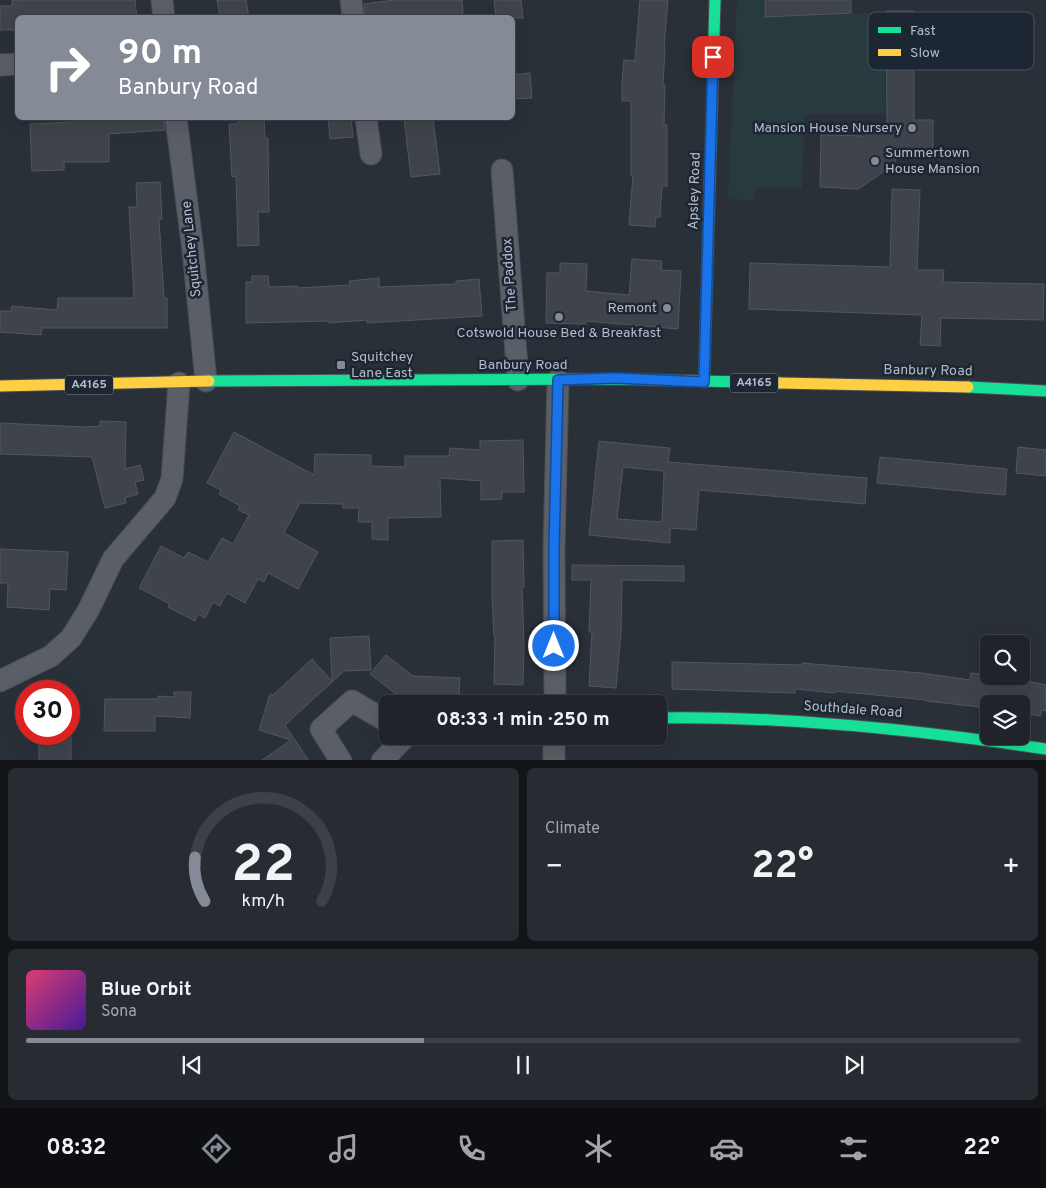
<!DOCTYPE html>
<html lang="en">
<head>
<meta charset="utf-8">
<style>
	:root { --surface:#20242a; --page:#282c32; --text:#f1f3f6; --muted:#a2a4a8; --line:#3d4147; --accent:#848b96 }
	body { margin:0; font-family:Overpass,sans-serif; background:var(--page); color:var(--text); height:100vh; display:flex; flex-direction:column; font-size:19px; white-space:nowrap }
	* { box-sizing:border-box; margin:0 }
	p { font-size:16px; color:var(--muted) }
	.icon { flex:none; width:28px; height:28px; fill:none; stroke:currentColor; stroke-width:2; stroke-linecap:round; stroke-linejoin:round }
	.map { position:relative; height:760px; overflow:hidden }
	.panel { display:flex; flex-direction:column; gap:8px; padding:8px; background:#121417; flex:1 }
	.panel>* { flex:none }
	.banner { position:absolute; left:15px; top:15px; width:500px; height:105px; border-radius:8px; box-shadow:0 5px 20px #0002,0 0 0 1px var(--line); background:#848b96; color:#fff; overflow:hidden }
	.buttons { position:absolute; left:980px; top:635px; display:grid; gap:10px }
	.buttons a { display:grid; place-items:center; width:50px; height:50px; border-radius:8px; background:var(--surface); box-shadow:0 5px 20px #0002,0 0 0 1px var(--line); font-size:25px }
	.speed { position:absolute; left:15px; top:680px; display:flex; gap:10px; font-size:25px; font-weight:700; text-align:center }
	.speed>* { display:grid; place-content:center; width:65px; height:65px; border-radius:50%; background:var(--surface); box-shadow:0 5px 20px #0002,0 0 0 1px var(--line); line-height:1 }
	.speed .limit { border:8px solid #d22; background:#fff; color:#111 }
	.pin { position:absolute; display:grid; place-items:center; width:42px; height:42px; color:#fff; margin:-21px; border-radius:10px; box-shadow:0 2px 8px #0006 }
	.me { position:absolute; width:55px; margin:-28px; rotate:0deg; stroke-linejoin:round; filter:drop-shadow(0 0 4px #0008) }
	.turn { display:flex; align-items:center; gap:18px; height:105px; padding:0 20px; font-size:22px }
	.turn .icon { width:65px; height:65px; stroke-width:2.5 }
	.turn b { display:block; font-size:35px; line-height:42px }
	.big { font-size:38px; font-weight:700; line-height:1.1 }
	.panel .tile { flex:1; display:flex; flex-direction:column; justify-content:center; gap:8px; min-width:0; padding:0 18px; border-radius:8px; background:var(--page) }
	.panel .dial { align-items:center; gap:0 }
	.dial svg { height:130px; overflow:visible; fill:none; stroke:var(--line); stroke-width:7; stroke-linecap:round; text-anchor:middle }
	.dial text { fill:var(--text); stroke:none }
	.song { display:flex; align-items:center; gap:15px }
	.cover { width:60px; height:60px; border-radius:8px; background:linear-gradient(135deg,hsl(340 70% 55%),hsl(260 70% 35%)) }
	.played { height:5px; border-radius:2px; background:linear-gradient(90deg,var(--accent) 40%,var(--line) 40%) }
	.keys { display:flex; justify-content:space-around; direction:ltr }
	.heat { display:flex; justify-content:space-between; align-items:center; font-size:28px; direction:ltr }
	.panel .tiles { flex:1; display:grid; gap:8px; grid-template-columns:1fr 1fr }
	.tile:last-child { grid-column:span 2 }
	.trip { position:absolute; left:379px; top:695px; width:288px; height:50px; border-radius:8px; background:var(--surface); box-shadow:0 5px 20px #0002,0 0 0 1px var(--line); font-weight:700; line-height:50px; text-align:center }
	.tab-bar { display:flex; height:80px; justify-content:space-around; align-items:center; background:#0d0e11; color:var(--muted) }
	.tab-bar .icon { width:35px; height:35px }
	.tab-bar .active { color:var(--accent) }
	.tab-bar b { font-size:22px; color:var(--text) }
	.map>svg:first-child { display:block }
	.green { fill:#273a3e }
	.building { fill:#3f444c; stroke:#52575f; fill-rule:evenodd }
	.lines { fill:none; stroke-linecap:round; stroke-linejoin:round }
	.street-casing { stroke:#484c55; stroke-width:23 }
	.fast-casing { stroke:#484c55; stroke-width:13 }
	.slow-casing { stroke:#484c55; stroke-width:13 }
	.street { stroke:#5a5e66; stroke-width:21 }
	.fast { stroke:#16e098; stroke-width:11 }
	.slow { stroke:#ffcf43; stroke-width:11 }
	.route-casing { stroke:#114b97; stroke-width:12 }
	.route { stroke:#1a73e8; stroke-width:9 }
	.poi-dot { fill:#848b96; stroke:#1d2633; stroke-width:2 }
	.labels { text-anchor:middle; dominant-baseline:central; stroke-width:5; stroke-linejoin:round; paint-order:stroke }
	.shield { fill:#1d2633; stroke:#878f9c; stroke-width:1 }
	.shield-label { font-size:12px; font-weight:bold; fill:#b4bcc9 }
	.poi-label { font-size:14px; fill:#b4bcc9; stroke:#1d2633; text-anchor:end }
	.street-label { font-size:14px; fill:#b4bcc9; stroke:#1d2633 }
	.key { fill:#1d2633; stroke:#4a5360; stroke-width:1 }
	.key-label { font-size:14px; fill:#b4bcc9 }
</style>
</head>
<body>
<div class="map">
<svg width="1046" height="761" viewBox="0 0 1046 761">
	<rect width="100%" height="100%" fill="#2a3038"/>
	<path class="green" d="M 737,0 L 763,0 L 764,17 L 885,12 L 885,114 L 805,114 L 802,189 L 756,187 L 754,200 L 728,199 Z"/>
	<path class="building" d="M 12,0 L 135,0 L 137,18 L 18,18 L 18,30 L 0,30 L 0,6 L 12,6 Z
		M 217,0 L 246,0 L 249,18 L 220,18 Z
		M 394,0 L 462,0 L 463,14 L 434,18 L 365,18 L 364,4 Z
		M 494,0 L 521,0 L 523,18 L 496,18 Z
		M 640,0 L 668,0 L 664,47 L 665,47 L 663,85 L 665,85 L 664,125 L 667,125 L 667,186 L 662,186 L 660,217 L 656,217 L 655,227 L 629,225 L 633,175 L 631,175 L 631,101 L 622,101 L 622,82 L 624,60 L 635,61 Z
		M 765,0 L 851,0 L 851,13 L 765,17 Z
		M 886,11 L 914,11 L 914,120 L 933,120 L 933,149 L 896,149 L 895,164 L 858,189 L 820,187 L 821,135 L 866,136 L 866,125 L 887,126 Z
		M 530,73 L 532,98 L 512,99 L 512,75 Z
		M 72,118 L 164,118 L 165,130 L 109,134 L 109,162 L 64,162 L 64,170 L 32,171 L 30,124 L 72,122 Z
		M 238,118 L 264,118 L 265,138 L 268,138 L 269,212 L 258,212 L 259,245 L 238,246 L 236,176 L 232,177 L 229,124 L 238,124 Z
		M 328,118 L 351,118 L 353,137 L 330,139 Z
		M 404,118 L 433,118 L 440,174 L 411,177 Z
		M 160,182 L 162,219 L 159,219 L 164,298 L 167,298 L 167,328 L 42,328 L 41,335 L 0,332 L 0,311 L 11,311 L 12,306 L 57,310 L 58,298 L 134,298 L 129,207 L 137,207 L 136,183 Z
		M 892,189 L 920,190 L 917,270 L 944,270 L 943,282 L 1044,284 L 1043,320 L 941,318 L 940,346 L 920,345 L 922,315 L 749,309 L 750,263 L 890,267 Z
		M 632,259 L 662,261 L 661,270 L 681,271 L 678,329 L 586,321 L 586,324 L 546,323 L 547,273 L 560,273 L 560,263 L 587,264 L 586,291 L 629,295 Z
		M 252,276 L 268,276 L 269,287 L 298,286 L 298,288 L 350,285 L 349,281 L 379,278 L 379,287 L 456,284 L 456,281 L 479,279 L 482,316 L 367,323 L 367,320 L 329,323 L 329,321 L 246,323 L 246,282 L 252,282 Z
		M 100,421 L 126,422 L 125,469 L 140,465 L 144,480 L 135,482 L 138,494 L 125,498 L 126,503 L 105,508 L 92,457 L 0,454 L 0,423 L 84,427 L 100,426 Z
		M 234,432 L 314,475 L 315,454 L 371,455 L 371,466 L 405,467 L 405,456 L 449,456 L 450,448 L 480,450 L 480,441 L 523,440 L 524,492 L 502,492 L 502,499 L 481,500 L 481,481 L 440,478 L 441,517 L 388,518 L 388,540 L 372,539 L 372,522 L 358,522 L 359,508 L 343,508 L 343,504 L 300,503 L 284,533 L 318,552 L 298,589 L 268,573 L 264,582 L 258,579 L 245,603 L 227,593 L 220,606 L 213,602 L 205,618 L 198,614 L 195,621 L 168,607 L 170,604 L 139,588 L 161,546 L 184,558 L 188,552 L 208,562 L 222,538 L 233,544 L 249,515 L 238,510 L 240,506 L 219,494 L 221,490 L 207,483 Z
		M 599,441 L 670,448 L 668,462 L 867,478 L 865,504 L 699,490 L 696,530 L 670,528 L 670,543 L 589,535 ZM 623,467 L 664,471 L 662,522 L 617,519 Z
		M 1018,447 L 1046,450 L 1046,476 L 1016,473 Z
		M 880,457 L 1007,469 L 1005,495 L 877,483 Z
		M 523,540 L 524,587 L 522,587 L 524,646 L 523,685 L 494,684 L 495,636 L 494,636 L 492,598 L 492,541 Z
		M 0,549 L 68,552 L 66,590 L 50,589 L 49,610 L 7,607 L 8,583 L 0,583 Z
		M 572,565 L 684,566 L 684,581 L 622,580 L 621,632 L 616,688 L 589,686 L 592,632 L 589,632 L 591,580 L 572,580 Z
		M 369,636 L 371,670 L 344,671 L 285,725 L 309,761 L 261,761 L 291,740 L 259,730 L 270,694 L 273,695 L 312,659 L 332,681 L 330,638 Z
		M 386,655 L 413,676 L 460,678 L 459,697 L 397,695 L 370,674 Z
		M 672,662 L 802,665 L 802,663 L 921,673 L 970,680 L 971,673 L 989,675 L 989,676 L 1013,678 L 1046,685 L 1046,711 L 1042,710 L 1040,716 L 1021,712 L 1021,704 L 989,704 L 989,708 L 926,701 L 926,700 L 835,691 L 835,693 L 795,689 L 795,693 L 672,689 Z
		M 174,692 L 191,692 L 190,718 L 155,716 L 155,731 L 104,731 L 105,699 L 158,699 L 158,696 L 174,697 Z
		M 39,734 L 71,734 L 71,761 L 39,761 Z"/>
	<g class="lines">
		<g class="street-casing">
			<path id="street" d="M 162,0 L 164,18
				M 351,0 L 353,18
				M 0,65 L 18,64
				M 176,118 L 193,251 L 206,381
				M 366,118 L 371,154
				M 502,170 L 518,380
				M 0,681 L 51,656 L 71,638 L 89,609 L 113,559 L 165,498 L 172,479 L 179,383
				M 555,704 L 554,549 L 558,380
				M 341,761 L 321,729 L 352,701 L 388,722
				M 382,761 L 406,736
				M 554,761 L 554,736"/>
		</g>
		<g class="fast-casing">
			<path id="fast" d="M 209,381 L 615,379 L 780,383
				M 704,382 L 715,0
				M 968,387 L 1046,391
				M 658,718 C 789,716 917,730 1046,749"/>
		</g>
		<g class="slow-casing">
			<path id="slow" d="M 780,383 L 968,387
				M 0,386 L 209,381"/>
		</g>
		<use href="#street" class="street"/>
		<use href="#fast" class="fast"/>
		<use href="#slow" class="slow"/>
	</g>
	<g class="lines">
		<g class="route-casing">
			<path id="route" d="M 554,646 L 554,549 L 558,380 L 615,378 L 704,382 L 713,57"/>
		</g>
		<use href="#route" class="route"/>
	</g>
	<g class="poi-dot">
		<circle cx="912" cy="128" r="5"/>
		<circle cx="875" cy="161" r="5"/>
		<circle cx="667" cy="308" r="5"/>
		<circle cx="559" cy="317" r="5"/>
		<rect x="336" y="360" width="10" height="10" rx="2.5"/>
	</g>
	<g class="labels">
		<g class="shield">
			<rect x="730" y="373.5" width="48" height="19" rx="4"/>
			<rect x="65" y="375.5" width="48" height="19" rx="4"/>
		</g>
		<g class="shield-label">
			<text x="754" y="383">A4165</text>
			<text x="89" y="385">A4165</text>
		</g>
		<g class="poi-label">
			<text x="902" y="128">Mansion House Nursery</text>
			<text x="885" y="153" text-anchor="start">Summertown<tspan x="885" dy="16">House Mansion</tspan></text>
			<text x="657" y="308">Remont</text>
			<text x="559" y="333" text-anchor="middle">Cotswold House Bed &amp; Breakfast</text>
			<text x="351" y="357" text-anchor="start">Squitchey<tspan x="351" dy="16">Lane East</tspan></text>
		</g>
		<g class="street-label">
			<text transform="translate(695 191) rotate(-88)">Apsley Road</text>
			<text transform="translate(192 249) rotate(-96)">Squitchey Lane</text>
			<text transform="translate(510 275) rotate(-94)">The Paddox</text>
			<text x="523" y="365">Banbury Road</text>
			<text transform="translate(928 371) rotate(1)">Banbury Road</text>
			<text transform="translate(853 710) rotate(4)">Southdale Road</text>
		</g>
	</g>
	<rect x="868" y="12" width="166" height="58" rx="8" class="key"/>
	<rect x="878" y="27" width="23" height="6" fill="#16e098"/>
	<rect x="878" y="49" width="23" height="7" fill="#ffcf43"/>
	<g class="key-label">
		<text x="910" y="35">Fast</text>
		<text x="910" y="57">Slow</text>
	</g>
</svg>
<div class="buttons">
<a><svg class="icon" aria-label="search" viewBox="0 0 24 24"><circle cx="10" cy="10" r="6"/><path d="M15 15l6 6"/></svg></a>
<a><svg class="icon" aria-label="layers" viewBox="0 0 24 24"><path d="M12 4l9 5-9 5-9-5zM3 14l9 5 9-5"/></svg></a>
</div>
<div class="speed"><div class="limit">30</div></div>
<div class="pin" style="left:713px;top:57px;background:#d93025"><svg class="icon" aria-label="arrive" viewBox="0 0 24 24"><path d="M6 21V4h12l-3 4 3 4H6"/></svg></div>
<svg class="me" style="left:554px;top:646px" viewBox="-20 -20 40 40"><circle r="17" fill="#1a73e8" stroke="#fff" stroke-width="3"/><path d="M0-11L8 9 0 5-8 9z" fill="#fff"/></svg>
<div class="trip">08:33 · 1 min · 250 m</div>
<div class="banner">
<div class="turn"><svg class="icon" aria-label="right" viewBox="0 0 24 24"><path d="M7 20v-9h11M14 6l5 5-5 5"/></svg><div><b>90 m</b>Banbury Road</div></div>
</div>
</div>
<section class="panel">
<div class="tiles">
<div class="tile dial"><svg viewBox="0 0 100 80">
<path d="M14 69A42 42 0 1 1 86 69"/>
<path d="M14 69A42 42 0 0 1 8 42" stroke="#848b96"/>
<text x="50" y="56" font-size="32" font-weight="700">22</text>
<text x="50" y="72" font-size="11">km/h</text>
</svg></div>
<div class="tile"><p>Climate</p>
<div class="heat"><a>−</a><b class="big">22°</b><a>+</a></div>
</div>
<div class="tile">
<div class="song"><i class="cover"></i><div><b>Blue Orbit</b><p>Sona</p></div></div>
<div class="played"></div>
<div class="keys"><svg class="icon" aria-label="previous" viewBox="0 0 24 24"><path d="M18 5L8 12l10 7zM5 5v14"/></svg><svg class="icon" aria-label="pause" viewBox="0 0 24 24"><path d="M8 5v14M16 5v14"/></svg><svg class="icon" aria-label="next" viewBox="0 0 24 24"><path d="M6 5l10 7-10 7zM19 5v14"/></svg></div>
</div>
</div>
</section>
<nav class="tab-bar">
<b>08:32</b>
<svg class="icon active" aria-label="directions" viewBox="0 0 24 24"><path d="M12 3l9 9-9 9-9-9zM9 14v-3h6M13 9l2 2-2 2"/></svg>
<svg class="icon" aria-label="music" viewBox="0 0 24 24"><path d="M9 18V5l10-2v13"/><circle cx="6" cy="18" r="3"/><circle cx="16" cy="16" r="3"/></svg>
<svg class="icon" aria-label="phone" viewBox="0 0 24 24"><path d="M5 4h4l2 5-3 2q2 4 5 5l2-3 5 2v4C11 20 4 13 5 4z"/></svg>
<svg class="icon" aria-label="climate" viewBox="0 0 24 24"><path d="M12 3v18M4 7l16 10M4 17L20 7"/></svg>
<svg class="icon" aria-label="car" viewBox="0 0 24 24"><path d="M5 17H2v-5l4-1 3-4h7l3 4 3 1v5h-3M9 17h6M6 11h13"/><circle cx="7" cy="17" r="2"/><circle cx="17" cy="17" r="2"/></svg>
<svg class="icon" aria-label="filters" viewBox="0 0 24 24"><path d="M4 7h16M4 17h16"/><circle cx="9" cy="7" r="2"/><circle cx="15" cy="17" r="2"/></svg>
<b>22°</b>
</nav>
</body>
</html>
